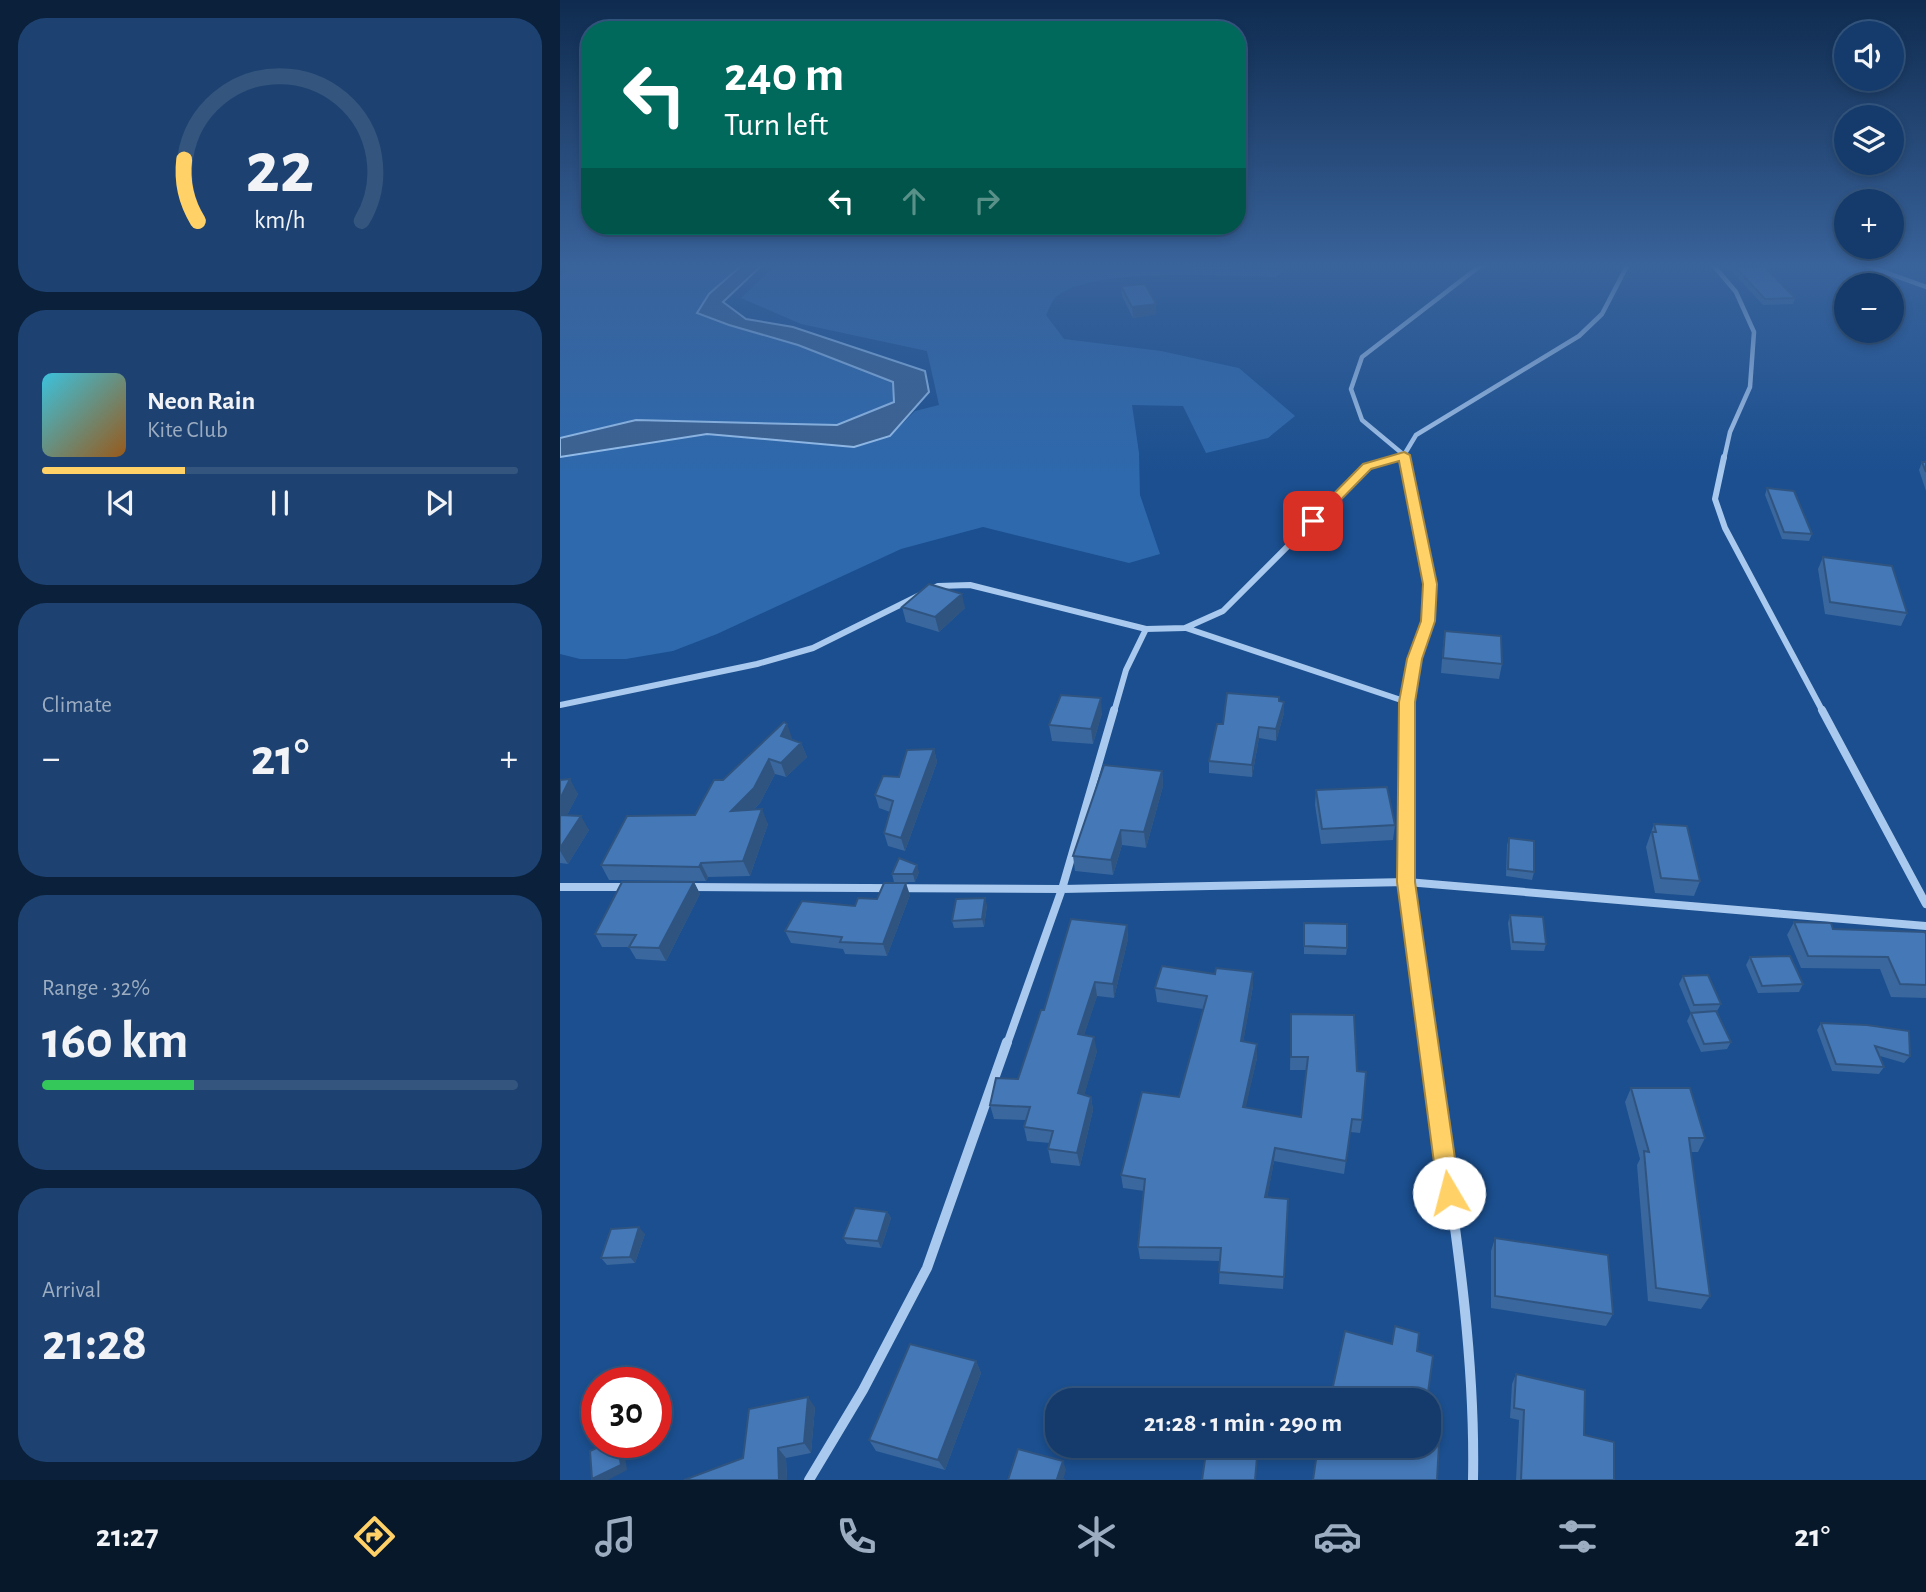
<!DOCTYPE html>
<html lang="en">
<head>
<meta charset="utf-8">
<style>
	:root { --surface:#143b6b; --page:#1d4271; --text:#f1f3f6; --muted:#9dadc1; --line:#33557e; --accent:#ffd166 }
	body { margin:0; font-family:"Alegreya Sans",sans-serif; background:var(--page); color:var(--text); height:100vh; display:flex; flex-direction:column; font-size:26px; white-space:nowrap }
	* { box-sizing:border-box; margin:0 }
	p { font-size:23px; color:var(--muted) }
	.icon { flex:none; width:38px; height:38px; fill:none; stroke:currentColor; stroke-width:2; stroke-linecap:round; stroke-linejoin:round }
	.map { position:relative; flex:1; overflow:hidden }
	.drawer { display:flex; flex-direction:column; gap:18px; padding:18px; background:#0b203b; width:560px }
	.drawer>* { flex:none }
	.top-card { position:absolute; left:21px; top:21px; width:665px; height:214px; border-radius:28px; box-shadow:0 4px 10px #0003,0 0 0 2px var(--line); background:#00695c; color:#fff; overflow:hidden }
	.buttons { position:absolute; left:1274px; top:21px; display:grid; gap:14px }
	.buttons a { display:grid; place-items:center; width:70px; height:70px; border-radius:50%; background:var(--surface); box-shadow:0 4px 10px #0003,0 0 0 2px var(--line); font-size:35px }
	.speed { position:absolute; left:21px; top:1367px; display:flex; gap:14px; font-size:35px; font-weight:700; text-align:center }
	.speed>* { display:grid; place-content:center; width:91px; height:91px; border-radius:50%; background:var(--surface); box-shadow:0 4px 10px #0003,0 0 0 2px var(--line); line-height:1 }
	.speed .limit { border:10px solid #d22; background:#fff; color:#111 }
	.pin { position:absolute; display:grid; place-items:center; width:60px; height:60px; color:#fff; margin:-30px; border-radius:14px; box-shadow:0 4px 10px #0006 }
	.me { position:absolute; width:77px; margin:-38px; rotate:352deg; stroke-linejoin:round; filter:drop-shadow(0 0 5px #0008) }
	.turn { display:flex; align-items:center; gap:24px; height:147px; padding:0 28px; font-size:32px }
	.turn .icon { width:91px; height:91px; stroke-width:2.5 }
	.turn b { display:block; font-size:49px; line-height:60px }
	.lanes { display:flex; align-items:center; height:66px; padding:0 28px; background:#0003; justify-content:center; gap:35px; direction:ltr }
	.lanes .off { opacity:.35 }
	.big { font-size:52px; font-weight:600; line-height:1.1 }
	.drawer .widget { flex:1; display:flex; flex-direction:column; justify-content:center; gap:10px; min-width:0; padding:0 24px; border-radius:28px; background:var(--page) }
	.drawer .dial { align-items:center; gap:0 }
	.dial svg { height:182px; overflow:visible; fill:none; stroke:var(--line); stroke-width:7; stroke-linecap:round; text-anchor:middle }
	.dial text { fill:var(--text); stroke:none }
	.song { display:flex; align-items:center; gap:21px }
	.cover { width:84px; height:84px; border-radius:10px; background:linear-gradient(135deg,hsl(190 70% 55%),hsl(30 70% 35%)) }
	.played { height:7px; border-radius:4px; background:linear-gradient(90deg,var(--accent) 30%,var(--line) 30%) }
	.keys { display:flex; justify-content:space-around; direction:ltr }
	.heat { display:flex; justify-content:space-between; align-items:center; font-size:38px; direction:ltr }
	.charge { height:10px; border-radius:5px; background:linear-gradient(90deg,#34c759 32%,var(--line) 0) }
	.trip { position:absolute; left:485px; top:1388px; width:396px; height:70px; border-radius:28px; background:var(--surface); box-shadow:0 4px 10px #0003,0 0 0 2px var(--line); font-weight:600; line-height:70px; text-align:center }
	.dock { display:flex; height:112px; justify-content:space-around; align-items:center; background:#08182b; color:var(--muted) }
	.dock .icon { width:49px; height:49px }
	.dock .active { color:var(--accent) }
	.dock b { font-size:32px; color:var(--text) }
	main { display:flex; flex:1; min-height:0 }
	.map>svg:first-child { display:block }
	.green { fill:#2e69ad }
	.water { fill:#3c6290; stroke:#9cc4f0; stroke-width:2 }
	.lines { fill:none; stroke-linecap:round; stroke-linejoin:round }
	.minor-far3 { stroke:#a9c9ee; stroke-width:4.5 }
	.minor-far2 { stroke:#a9c9ee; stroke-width:6 }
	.minor-far1 { stroke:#a9c9ee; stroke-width:8 }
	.minor { stroke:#a9c9ee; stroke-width:10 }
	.wall { fill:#3a679d }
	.shaded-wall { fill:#305480 }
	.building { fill:#4478b7; stroke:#305480; stroke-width:2 }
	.route { fill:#ffd166; stroke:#a68842; stroke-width:2 }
</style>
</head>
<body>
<main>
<section class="drawer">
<div class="widget dial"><svg viewBox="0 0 100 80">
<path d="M14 69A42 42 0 1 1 86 69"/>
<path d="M14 69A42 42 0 0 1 8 42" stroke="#ffd166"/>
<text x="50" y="56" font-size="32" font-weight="700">22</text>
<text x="50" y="72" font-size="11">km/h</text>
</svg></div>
<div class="widget">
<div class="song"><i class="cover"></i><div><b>Neon Rain</b><p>Kite Club</p></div></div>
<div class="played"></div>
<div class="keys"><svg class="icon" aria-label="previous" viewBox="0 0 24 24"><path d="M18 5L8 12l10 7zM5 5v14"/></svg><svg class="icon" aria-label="pause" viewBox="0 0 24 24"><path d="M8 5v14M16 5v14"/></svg><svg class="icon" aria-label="next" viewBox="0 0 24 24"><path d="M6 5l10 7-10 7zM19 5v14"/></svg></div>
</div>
<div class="widget"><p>Climate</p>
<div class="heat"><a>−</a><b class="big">21°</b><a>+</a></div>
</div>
<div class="widget"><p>Range · 32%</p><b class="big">160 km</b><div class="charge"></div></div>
<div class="widget"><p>Arrival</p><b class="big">21:28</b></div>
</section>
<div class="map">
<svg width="1366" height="1480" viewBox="0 0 1366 1480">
	<rect width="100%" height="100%" fill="#1b4f8f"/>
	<path class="green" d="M 13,266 L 181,266 L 149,294 L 138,313 L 169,325 L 238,345 L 334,382 L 334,402 L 277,425 L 76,420 L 0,438 L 0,276 Z
		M 215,266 L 619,266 L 725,270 L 716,277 C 663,277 538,266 497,296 C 492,300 489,309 486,315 L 504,339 L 601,351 L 679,368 L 735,416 L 708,438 L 646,453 L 623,406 L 572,405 L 579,453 L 580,495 L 600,554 L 569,563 L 423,527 L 341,549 L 157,634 L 113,651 L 66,659 L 20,659 L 0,654 L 0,457 L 147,434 L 294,447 L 330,436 L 355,411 L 379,405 L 367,351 L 241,324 L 181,298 Z"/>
	<path class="water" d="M 181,266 L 201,266 L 163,302 L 186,319 L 233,327 L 365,371 L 369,392 L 330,436 L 294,447 L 147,434 L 0,457 L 0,438 L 76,420 L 277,425 L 334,402 L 333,382 L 238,345 L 169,325 L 137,313 L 149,294 Z"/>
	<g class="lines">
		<path class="minor-far3" d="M 1154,266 L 1176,292 L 1194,332 L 1190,387 L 1170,432 L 1164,459
			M 1308,266 L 1366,287
			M 844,455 L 802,420 L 791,389 L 802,357 L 920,266
			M 831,459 L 844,455
			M 845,459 L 844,455 L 856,435 L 1019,336 L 1042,314 L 1067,266"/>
		<path class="minor-far2" d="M 844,457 L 870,584 L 868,621 L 855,659 L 847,712
			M 1164,457 L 1155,499 L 1165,528 L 1263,712
			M 626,628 L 847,702
			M 0,705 L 197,664 L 253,648 L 378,586 L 410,585 L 586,629 L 625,628 L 663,611 L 807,467 L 836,457
			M 554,712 L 566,670 L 586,629"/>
		<path class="minor-far1" d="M 847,710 L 847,882 L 869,1044
			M 1262,710 L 1366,904
			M 0,887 L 69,887
			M 130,887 L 502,889 L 847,882 L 1366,926
			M 447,1044 L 502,889 L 554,710"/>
		<path class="minor" d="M 869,1042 C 888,1185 916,1335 913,1480
			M 249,1480 L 303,1390 L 367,1268 L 447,1042"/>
	</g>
	<path class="wall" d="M 1167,266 L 1204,266 L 1235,298 L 1233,304 L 1203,305 Z
		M 561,286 L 596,314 L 573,318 L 562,296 Z
		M 1362,462 L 1366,462 L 1366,491 L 1359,470 Z
		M 1207,488 L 1252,534 L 1249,541 L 1222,539 L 1205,495 Z
		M 1263,557 L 1347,613 L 1341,626 L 1265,614 L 1258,569 Z
		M 342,607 L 405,608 L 379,632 L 346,622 Z
		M 885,631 L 942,664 L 939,679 L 881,673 L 883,646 Z
		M 719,701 L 724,713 L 716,741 L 699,738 L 692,777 L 649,773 L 649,761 L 663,724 Z
		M 542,713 L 533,744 L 492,741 L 489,725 Z
		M 232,738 L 232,740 L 241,743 L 247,757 L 226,777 L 215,774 L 200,803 L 193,810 L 208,824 L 190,876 L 148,877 L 146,881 L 49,880 L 41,865 L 135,815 L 163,780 Z
		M 374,749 L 377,762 L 345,851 L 328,846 L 324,833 L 330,812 L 319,808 L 315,795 Z
		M 602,771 L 603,786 L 586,848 L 562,845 L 553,875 L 515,871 L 513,856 Z
		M 0,780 L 18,794 L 7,815 L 29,830 L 8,864 L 0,863 Z
		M 756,790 L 835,825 L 833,840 L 761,844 L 755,805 Z
		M 1094,824 L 1140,881 L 1134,896 L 1095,893 L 1086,847 Z
		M 949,838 L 974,872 L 972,880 L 946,876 L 947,845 Z
		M 359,872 L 355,882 L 334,882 L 332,874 Z
		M 134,882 L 140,894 L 106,961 L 76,959 L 69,947 L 42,947 L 35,934 Z
		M 350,895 L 327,956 L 285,954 L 283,949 L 231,943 L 225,931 L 317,899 Z
		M 427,905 L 424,927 L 394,928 L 392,921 Z
		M 950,915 L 986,944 L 984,951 L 951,950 L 948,923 Z
		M 1234,922 L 1273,929 L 1366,934 L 1366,998 L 1331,997 L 1320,969 L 1241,968 L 1227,935 Z
		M 744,923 L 787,948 L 786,955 L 744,954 Z
		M 567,925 L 568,939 L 554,998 L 537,996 L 524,1035 L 537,1051 L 524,1095 L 531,1097 L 533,1110 L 520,1166 L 491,1163 L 488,1149 L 490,1143 L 467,1141 L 464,1127 L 466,1120 L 434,1119 L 430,1105 L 458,1079 L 484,1010 Z
		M 1190,957 L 1243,984 L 1239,992 L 1198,993 L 1186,965 Z
		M 1123,976 L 1161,1004 L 1157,1011 L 1171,1042 L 1167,1049 L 1141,1052 L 1127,1021 L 1131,1013 L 1119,984 Z
		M 693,986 L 683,1042 L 697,1044 L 697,1058 L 685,1108 L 741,1117 L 746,1070 L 730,1070 L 731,1014 L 797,1071 L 802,1120 L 800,1133 L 790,1132 L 784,1174 L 714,1161 L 707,1197 L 728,1199 L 723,1289 L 659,1284 L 660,1261 L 580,1259 L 578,1247 L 584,1191 L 563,1188 L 561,1175 L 619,1097 L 643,1009 L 597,1002 L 595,988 Z
		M 1261,1023 L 1350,1056 L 1344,1063 L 1320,1056 L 1324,1067 L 1319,1074 L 1272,1071 L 1257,1030 Z
		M 1071,1088 L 1145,1138 L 1138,1152 L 1131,1152 L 1150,1296 L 1141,1309 L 1088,1301 L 1077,1165 L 1080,1159 L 1065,1102 Z
		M 327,1212 L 331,1218 L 321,1248 L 287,1244 L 283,1238 Z
		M 85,1234 L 75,1263 L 47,1265 L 41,1258 Z
		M 935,1238 L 1053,1314 L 1046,1326 L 931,1308 L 931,1251 Z
		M 416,1361 L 421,1373 L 385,1470 L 316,1451 L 309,1440 Z
		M 956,1374 L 1024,1435 L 1054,1480 L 956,1480 L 959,1420 L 950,1418 L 952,1384 Z
		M 255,1407 L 251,1453 L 226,1458 L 227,1480 L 124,1480 L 183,1458 Z"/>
	<path class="shaded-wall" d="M 596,304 L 596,314 L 573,318 L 572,307 Z
		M 402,594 L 405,608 L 379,632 L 375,617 Z
		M 541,698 L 542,713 L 533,744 L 531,729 Z
		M 724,702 L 724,713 L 716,741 L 716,729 Z
		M 227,724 L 232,738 L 226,751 L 221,736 Z
		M 699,727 L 699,738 L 692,777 L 692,765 Z
		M 241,743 L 247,757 L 226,777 L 221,763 Z
		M 374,749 L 377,762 L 345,851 L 341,838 Z
		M 209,759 L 215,774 L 200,803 L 178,825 L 171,811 Z
		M 602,771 L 603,786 L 586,848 L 584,832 Z
		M 10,779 L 18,794 L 0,829 L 0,799 Z
		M 202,809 L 208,824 L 190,876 L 183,861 Z
		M 21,816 L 29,830 L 8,864 L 0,851 L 0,848 Z
		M 561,830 L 562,845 L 553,875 L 551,860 Z
		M 141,863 L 148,877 L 146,881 L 139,867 Z
		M 357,865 L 359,872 L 355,882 L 353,874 Z
		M 134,882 L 140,894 L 106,961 L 99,948 Z
		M 346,883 L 350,895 L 327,956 L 323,944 Z
		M 425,898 L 427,905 L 424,927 L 422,919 Z
		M 567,925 L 568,939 L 554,998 L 553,984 Z
		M 693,972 L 693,986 L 681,1055 L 681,1041 Z
		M 535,982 L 537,996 L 520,1048 L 518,1034 Z
		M 534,1037 L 537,1051 L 521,1107 L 518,1093 Z
		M 697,1044 L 697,1058 L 683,1120 L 683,1107 Z
		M 531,1097 L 533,1110 L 520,1166 L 517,1153 Z
		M 715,1148 L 714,1161 L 705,1210 L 705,1197 Z
		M 327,1212 L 331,1218 L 321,1248 L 318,1241 Z
		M 79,1227 L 85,1234 L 75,1263 L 70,1257 Z
		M 416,1361 L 421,1373 L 385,1470 L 378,1460 Z
		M 248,1397 L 255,1407 L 251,1453 L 244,1443 Z
		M 57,1442 L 61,1442 L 63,1443 L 67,1470 L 48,1480 L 33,1480 L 32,1479 Z
		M 218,1448 L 226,1458 L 227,1480 L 219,1480 Z
		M 503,1461 L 506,1470 L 503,1480 L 497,1479 Z"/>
	<path class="building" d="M 1174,266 L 1204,266 L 1235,298 L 1205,299 Z
		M 585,284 L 596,304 L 572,307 L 561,286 Z
		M 1362,462 L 1366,462 L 1366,472 Z
		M 1207,488 L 1234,491 L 1252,534 L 1224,532 Z
		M 1263,557 L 1332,566 L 1347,613 L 1270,602 Z
		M 369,584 L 402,594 L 375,617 L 342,607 Z
		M 885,631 L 941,636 L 942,664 L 883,658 Z
		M 667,693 L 719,697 L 719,701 L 724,702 L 716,729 L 699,727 L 692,765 L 649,761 L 657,724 L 663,724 Z
		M 501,695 L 541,698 L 531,729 L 489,725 Z
		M 224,722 L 227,724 L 221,736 L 241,743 L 221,763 L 209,759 L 194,788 L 171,811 L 202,809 L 183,861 L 141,863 L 139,867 L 41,865 L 67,816 L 135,815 L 154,780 L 163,780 Z
		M 374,749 L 341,838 L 324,833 L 333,801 L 315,795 L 323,776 L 339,777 L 347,750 Z
		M 544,765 L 602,771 L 584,832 L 561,830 L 551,860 L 513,856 Z
		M 10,779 L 0,799 L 0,780 Z
		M 827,787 L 835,825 L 762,829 L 756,790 Z
		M 0,815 L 21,816 L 0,848 Z
		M 1094,824 L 1127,826 L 1140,881 L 1101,878 L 1092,832 L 1096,832 Z
		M 949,838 L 974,841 L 974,872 L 948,869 Z
		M 339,858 L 357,865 L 353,874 L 332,874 Z
		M 62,882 L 134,882 L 99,948 L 69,947 L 76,935 L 35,934 Z
		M 324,883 L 346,883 L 323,944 L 280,942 L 282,937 L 225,931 L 242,901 L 295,906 L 298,898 L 317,899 Z
		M 425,898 L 422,919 L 392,921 L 396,899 Z
		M 950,915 L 983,917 L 986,944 L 953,942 Z
		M 511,919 L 567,925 L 553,984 L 535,982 L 518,1034 L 534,1037 L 518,1093 L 531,1097 L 517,1153 L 488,1149 L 493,1131 L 464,1127 L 470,1107 L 430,1105 L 436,1078 L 458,1079 L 481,1010 L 484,1010 Z
		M 1234,922 L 1271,923 L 1273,929 L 1365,932 L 1366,934 L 1366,985 L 1340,984 L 1328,957 L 1248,956 Z
		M 744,923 L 787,924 L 787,948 L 744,946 Z
		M 1230,956 L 1243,984 L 1202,986 L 1190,957 Z
		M 602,966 L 655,974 L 656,968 L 693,972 L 681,1041 L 697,1044 L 683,1107 L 741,1117 L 748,1057 L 731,1057 L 731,1014 L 794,1015 L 797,1071 L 806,1072 L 802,1120 L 792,1119 L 786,1161 L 715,1148 L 705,1197 L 728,1199 L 724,1277 L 659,1272 L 661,1248 L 578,1247 L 585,1179 L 561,1175 L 582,1092 L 619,1097 L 647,996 L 595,988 Z
		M 1148,975 L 1161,1004 L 1134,1005 L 1123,976 Z
		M 1156,1011 L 1171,1042 L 1144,1044 L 1131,1013 Z
		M 1261,1023 L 1307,1025 L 1349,1031 L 1350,1056 L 1315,1046 L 1324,1067 L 1276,1064 Z
		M 1071,1088 L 1130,1088 L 1145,1138 L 1129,1138 L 1150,1296 L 1096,1288 L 1084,1151 L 1089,1152 Z
		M 295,1208 L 327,1212 L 318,1241 L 283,1238 Z
		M 79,1227 L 70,1257 L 41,1258 L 51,1229 Z
		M 935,1238 L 1048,1255 L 1053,1314 L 935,1296 Z
		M 835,1326 L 859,1333 L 857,1351 L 873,1356 L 867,1400 L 770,1400 L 785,1331 L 832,1344 Z
		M 350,1344 L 416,1361 L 378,1460 L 309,1440 Z
		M 956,1374 L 1025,1390 L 1024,1435 L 1054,1442 L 1054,1480 L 961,1480 L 964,1410 L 954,1408 Z
		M 655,1392 L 703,1399 L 703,1400 L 654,1400 Z
		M 248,1397 L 244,1443 L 218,1448 L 219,1480 L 124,1480 L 183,1458 L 189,1409 Z
		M 868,1423 L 880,1425 L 877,1480 L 753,1480 L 758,1446 L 868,1446 Z
		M 49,1442 L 57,1442 L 61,1465 L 32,1479 L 30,1451 Z
		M 647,1446 L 698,1446 L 695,1480 L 642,1480 Z
		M 458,1449 L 503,1461 L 497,1479 L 505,1480 L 448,1480 Z"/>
	<linearGradient id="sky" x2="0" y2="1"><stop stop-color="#0f2b4f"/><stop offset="0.56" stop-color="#39639b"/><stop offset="1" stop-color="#39639b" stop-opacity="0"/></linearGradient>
	<rect width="1366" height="474" fill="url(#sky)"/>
	<path class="route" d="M 844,452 L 850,455 L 877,584 L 875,621 L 862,659 L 855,702 L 855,882 L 900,1193 L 897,1201 L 889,1204 L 881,1201 L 878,1193 L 837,882 L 839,702 L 847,659 L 861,621 L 863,584 L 839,461 L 811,469 L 758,523 L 747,521 L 803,464 Z"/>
</svg>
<div class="buttons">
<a><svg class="icon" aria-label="sound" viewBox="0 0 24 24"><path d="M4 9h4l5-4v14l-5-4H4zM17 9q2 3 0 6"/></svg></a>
<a><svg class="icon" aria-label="layers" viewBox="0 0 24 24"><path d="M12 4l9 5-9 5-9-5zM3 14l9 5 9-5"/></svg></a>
<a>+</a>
<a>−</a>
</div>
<div class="speed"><div class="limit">30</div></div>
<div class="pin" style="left:753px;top:521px;background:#d93025"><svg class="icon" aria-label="arrive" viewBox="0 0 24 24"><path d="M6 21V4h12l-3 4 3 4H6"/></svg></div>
<svg class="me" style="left:889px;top:1193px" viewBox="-20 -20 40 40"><circle r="19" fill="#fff"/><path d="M0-13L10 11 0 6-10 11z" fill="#ffd166"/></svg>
<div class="trip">21:28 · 1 min · 290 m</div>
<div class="top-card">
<div class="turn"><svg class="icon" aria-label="left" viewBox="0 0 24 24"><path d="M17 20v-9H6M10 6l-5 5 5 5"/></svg><div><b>240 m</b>Turn left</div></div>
<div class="lanes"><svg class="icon" aria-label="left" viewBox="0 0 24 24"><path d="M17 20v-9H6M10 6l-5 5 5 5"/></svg><svg class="icon off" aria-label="ahead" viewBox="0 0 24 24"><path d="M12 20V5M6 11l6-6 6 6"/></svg><svg class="icon off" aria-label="right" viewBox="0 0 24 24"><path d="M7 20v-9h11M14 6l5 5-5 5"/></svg></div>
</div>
</div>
</main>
<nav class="dock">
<b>21:27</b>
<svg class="icon active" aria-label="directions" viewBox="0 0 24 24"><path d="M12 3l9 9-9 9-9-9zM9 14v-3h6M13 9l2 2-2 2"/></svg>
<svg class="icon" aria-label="music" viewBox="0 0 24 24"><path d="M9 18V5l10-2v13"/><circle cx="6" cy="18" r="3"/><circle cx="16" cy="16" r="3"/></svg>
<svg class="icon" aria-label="phone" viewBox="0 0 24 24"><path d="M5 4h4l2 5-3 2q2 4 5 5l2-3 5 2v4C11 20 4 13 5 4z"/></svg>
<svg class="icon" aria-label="climate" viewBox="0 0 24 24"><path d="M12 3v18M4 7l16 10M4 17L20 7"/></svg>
<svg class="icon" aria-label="car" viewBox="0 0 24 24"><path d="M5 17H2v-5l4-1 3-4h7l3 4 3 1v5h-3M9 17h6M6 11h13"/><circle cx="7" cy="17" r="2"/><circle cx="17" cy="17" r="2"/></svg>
<svg class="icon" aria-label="filters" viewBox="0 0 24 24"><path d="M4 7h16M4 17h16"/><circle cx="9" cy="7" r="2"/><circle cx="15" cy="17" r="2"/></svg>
<b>21°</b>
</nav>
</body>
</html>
